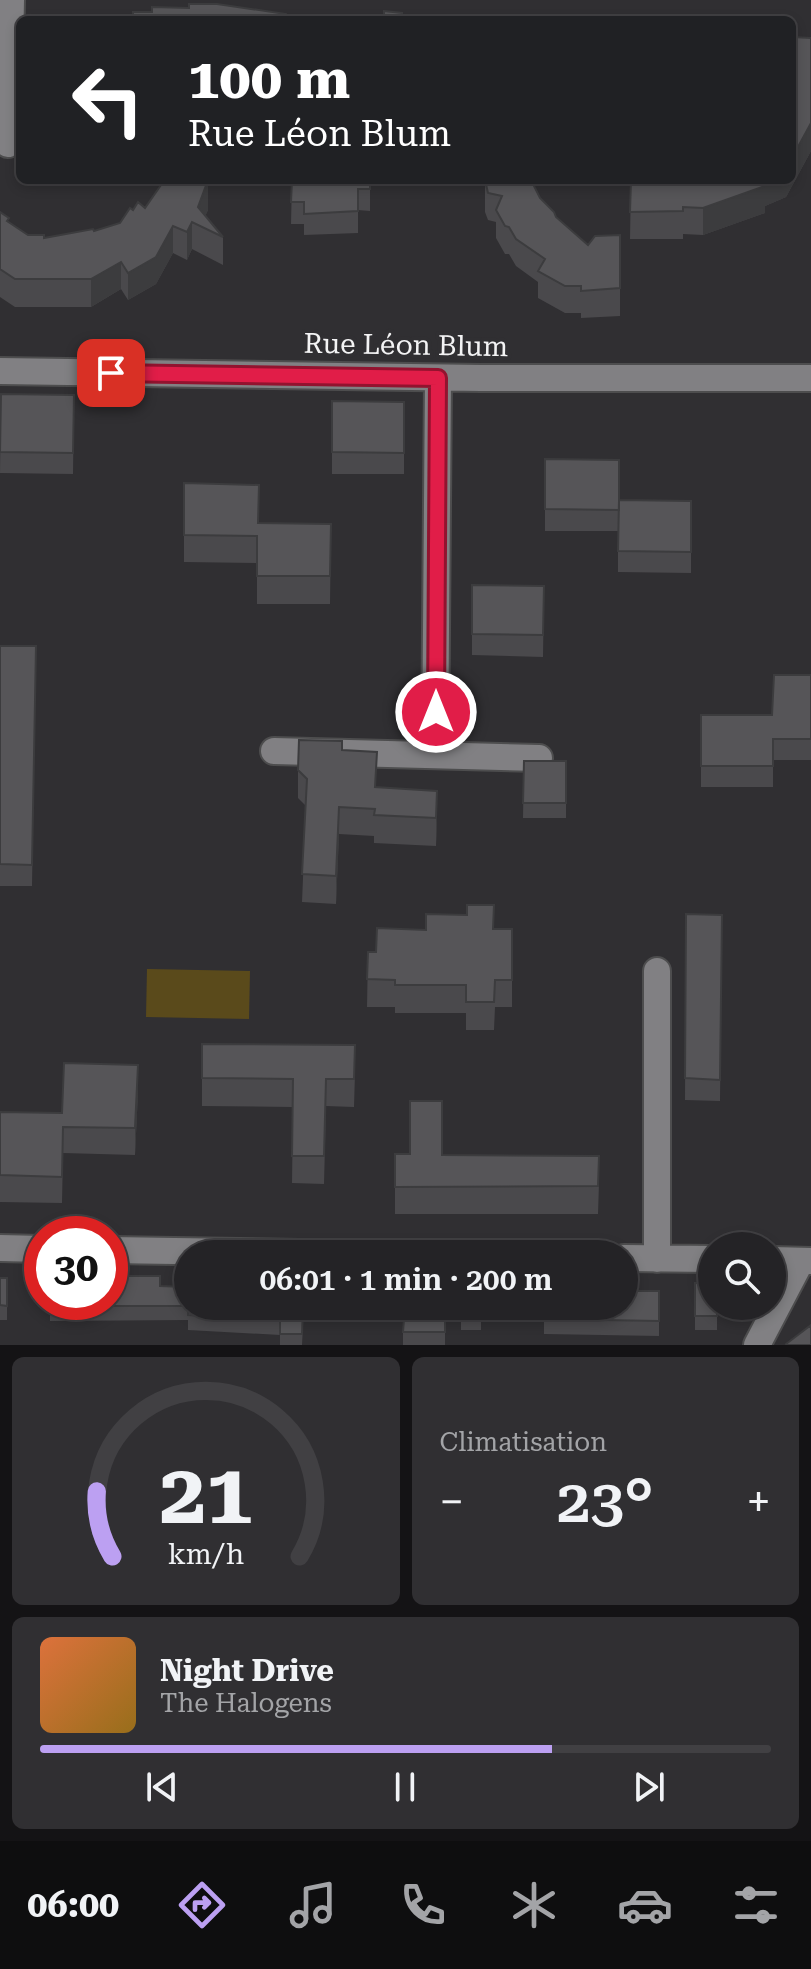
<!DOCTYPE html>
<html lang="fr">
<head>
<meta charset="utf-8">
<style>
	:root { --surface:#242326; --page:#302f32; --text:#f1f3f6; --muted:#a3a4a7; --line:#414043; --accent:#bca0f2 }
	body { margin:0; font-family:"Roboto Serif",serif; background:var(--page); color:var(--text); height:100vh; display:flex; flex-direction:column; font-size:30px; white-space:nowrap }
	* { box-sizing:border-box; margin:0 }
	p { font-size:26px; color:var(--muted) }
	.icon { flex:none; width:44px; height:44px; fill:none; stroke:currentColor; stroke-width:2; stroke-linecap:round; stroke-linejoin:round }
	.map { position:relative; height:1345px; overflow:hidden }
	.panel { display:flex; flex-direction:column; gap:12px; padding:12px; background:#141315; flex:1 }
	.panel>* { flex:none }
	.hud { position:absolute; left:16px; top:16px; width:780px; height:168px; border-radius:12px; box-shadow:0 4px 12px #0003,0 0 0 2px var(--line); background:#202124; color:#fff; overflow:hidden }
	.controls { position:absolute; left:698px; top:1232px; display:grid; gap:16px }
	.controls a { display:grid; place-items:center; width:88px; height:88px; border-radius:50%; background:var(--surface); box-shadow:0 4px 12px #0003,0 0 0 2px var(--line); font-size:40px }
	.speed { position:absolute; left:24px; top:1216px; display:flex; gap:16px; font-size:40px; font-weight:700; text-align:center }
	.speed>* { display:grid; place-content:center; width:104px; height:104px; border-radius:50%; background:var(--surface); box-shadow:0 4px 12px #0003,0 0 0 2px var(--line); line-height:1 }
	.speed .limit { border:12px solid #d22; background:#fff; color:#111 }
	.pin { position:absolute; display:grid; place-items:center; width:68px; height:68px; color:#fff; margin:-34px; border-radius:16px; box-shadow:0 4px 12px #0006 }
	.me { position:absolute; width:88px; margin:-44px; rotate:0deg; stroke-linejoin:round; filter:drop-shadow(0 0 6px #0008) }
	.turn { display:flex; align-items:center; gap:28px; height:168px; padding:0 40px; font-size:36px }
	.turn .icon { width:104px; height:104px; stroke-width:2.5 }
	.turn b { display:block; font-size:56px; line-height:68px }
	.big { font-size:60px; font-weight:600; line-height:1.1 }
	.panel .card { flex:1; display:flex; flex-direction:column; justify-content:center; gap:12px; min-width:0; padding:0 28px; border-radius:12px; background:var(--page) }
	.panel .dial { align-items:center; gap:0 }
	.dial svg { height:208px; overflow:visible; fill:none; stroke:var(--line); stroke-width:7; stroke-linecap:round; text-anchor:middle }
	.dial text { fill:var(--text); stroke:none }
	.song { display:flex; align-items:center; gap:24px }
	.cover { width:96px; height:96px; border-radius:12px; background:linear-gradient(135deg,hsl(20 70% 55%),hsl(40 70% 35%)) }
	.played { height:8px; border-radius:4px; background:linear-gradient(90deg,var(--accent) 70%,var(--line) 70%) }
	.keys { display:flex; justify-content:space-around; direction:ltr }
	.heat { display:flex; justify-content:space-between; align-items:center; font-size:44px; direction:ltr }
	.panel .tiles { flex:1; display:grid; gap:12px; grid-template-columns:1fr 1fr }
	.card:last-child { grid-column:span 2 }
	.trip { position:absolute; left:174px; top:1240px; width:464px; height:80px; border-radius:40px; background:var(--surface); box-shadow:0 4px 12px #0003,0 0 0 2px var(--line); font-weight:600; line-height:80px; text-align:center }
	.dock { display:flex; height:128px; justify-content:space-around; align-items:center; background:#0e0e0f; color:var(--muted) }
	.dock .icon { width:56px; height:56px }
	.dock .on { color:var(--accent) }
	.dock b { font-size:36px; color:var(--text) }
	.map>svg:first-child { display:block }
	.green { fill:#5a4a1b }
	.lines { fill:none; stroke-linecap:round; stroke-linejoin:round }
	.minor-casing { stroke:#4d4d4e; stroke-width:30 }
	.minor { stroke:#818083; stroke-width:26 }
	.wall { fill:#4a494c }
	.shaded-wall { fill:#3c3c3e }
	.building { fill:#565558; stroke:#3c3c3e; stroke-width:2 }
	.route-casing { stroke:#92132f; stroke-width:20 }
	.route { stroke:#e11d48; stroke-width:14 }
	.labels { text-anchor:middle; dominant-baseline:central; stroke-width:8; stroke-linejoin:round; paint-order:stroke }
	.street-label { font-size:28px; fill:#f3f3f4; stroke:#302f32 }
</style>
</head>
<body>
<div class="map">
<svg width="811" height="1345" viewBox="0 0 811 1345">
	<rect width="100%" height="100%" fill="#302f32"/>
	<path class="green" d="M 147,969 L 250,971 L 249,1019 L 146,1017 Z"/>
	<g class="lines">
		<g class="minor-casing">
			<path id="minor" d="M 8,144 L 11,0
				M 0,371 L 481,378 L 811,378
				M 274,751 L 539,758
				M 435,755 L 438,378
				M 0,1248 L 42,1249
				M 110,1250 L 361,1254
				M 624,1258 L 712,1259
				M 657,1259 L 657,971
				M 772,1260 L 811,1261
				M 757,1345 L 801,1261"/>
		</g>
		<use href="#minor" class="minor"/>
	</g>
	<path class="wall" d="M 811,38 L 811,151 L 786,197 L 765,206 L 765,213 L 703,235 L 683,234 L 683,239 L 630,239 L 631,180 L 792,180 Z
		M 292,180 L 370,180 L 370,211 L 358,210 L 358,233 L 304,235 L 304,224 L 291,224 Z
		M 485,180 L 540,198 L 556,217 L 588,245 L 620,235 L 620,316 L 581,318 L 581,313 L 565,313 L 538,298 L 538,282 L 516,266 L 509,254 L 505,254 L 496,238 L 496,222 L 488,220 L 485,212 Z
		M 145,208 L 208,210 L 205,216 L 223,237 L 223,265 L 192,249 L 187,260 L 173,253 L 156,284 L 128,300 L 121,289 L 91,307 L 15,307 L 0,297 L 0,212 L 9,222 L 28,235 L 44,238 L 94,231 L 120,223 L 133,210 Z
		M 1,394 L 74,395 L 73,474 L 0,473 Z
		M 332,401 L 404,402 L 404,474 L 332,474 Z
		M 545,459 L 619,460 L 619,514 L 691,552 L 691,573 L 618,572 L 618,531 L 545,531 Z
		M 259,523 L 331,524 L 330,604 L 257,604 L 257,563 L 184,562 L 184,535 Z
		M 472,585 L 544,586 L 543,657 L 472,655 Z
		M 0,646 L 36,646 L 32,886 L 0,886 Z
		M 811,675 L 811,760 L 773,760 L 773,787 L 701,787 L 701,715 L 772,715 Z
		M 342,750 L 376,787 L 437,818 L 436,846 L 374,843 L 374,836 L 339,834 L 336,904 L 302,902 L 306,806 L 298,798 L 298,770 Z
		M 524,761 L 566,761 L 566,818 L 523,818 Z
		M 686,914 L 722,915 L 720,1101 L 685,1100 Z
		M 494,929 L 512,929 L 512,1007 L 495,1007 L 494,1030 L 466,1030 L 466,1013 L 395,1013 L 395,1007 L 367,1007 L 368,952 L 376,952 Z
		M 202,1044 L 355,1073 L 354,1107 L 326,1106 L 324,1184 L 292,1183 L 293,1107 L 202,1106 Z
		M 138,1092 L 135,1155 L 63,1153 L 62,1203 L 0,1202 L 0,1112 L 62,1113 Z
		M 395,1154 L 442,1155 L 599,1183 L 598,1214 L 395,1214 Z
		M 0,1278 L 7,1278 L 7,1320 L 0,1320 Z
		M 695,1283 L 717,1306 L 717,1330 L 695,1330 Z
		M 160,1286 L 304,1306 L 302,1345 L 280,1345 L 280,1335 L 188,1330 L 188,1320 L 50,1321 L 50,1302 Z
		M 659,1291 L 659,1336 L 544,1334 L 544,1306 Z
		M 334,1306 L 370,1306 L 370,1322 L 334,1320 Z
		M 445,1306 L 445,1345 L 403,1345 L 403,1332 Z
		M 461,1306 L 523,1306 L 523,1319 L 481,1319 L 481,1330 L 461,1330 Z"/>
	<path class="shaded-wall" d="M 811,123 L 811,151 L 786,197 L 765,206 L 765,213 L 703,235 L 703,208 L 762,180 L 792,180 L 792,158 Z
		M 208,180 L 208,210 L 201,226 L 198,207 Z
		M 192,222 L 192,249 L 187,260 L 187,232 Z
		M 173,226 L 173,253 L 156,284 L 128,300 L 128,273 Z
		M 121,262 L 121,289 L 91,307 L 91,279 Z
		M 437,791 L 437,818 L 436,846 L 436,818 Z
		M 339,807 L 339,834 L 336,904 L 336,876 Z
		M 138,1065 L 138,1092 L 135,1155 L 135,1128 Z"/>
	<path class="building" d="M 189,4 L 217,4 L 286,14 L 286,20 L 133,20 L 133,12 L 152,12 L 152,7 L 189,8 Z
		M 384,11 L 402,13 L 402,16 L 431,18 L 436,20 L 374,20 L 374,15 L 384,16 Z
		M 792,37 L 811,38 L 811,123 L 792,158 Z
		M 161,180 L 208,180 L 198,207 L 223,237 L 192,222 L 187,232 L 173,226 L 156,257 L 128,273 L 121,262 L 91,279 L 15,279 L 0,269 L 0,212 L 9,218 L 7,221 L 28,235 L 44,235 L 44,238 L 93,229 L 94,231 L 120,223 L 130,208 L 133,210 L 138,202 L 145,208 L 161,185 Z
		M 292,180 L 370,180 L 370,189 L 358,189 L 358,211 L 304,214 L 304,202 L 291,202 Z
		M 485,180 L 531,180 L 540,198 L 554,212 L 556,217 L 588,245 L 595,236 L 620,235 L 620,288 L 581,291 L 581,286 L 565,286 L 538,271 L 545,259 L 516,239 L 509,227 L 505,226 L 496,210 L 502,196 L 488,193 Z
		M 631,180 L 762,180 L 765,186 L 703,208 L 683,207 L 683,211 L 630,212 Z
		M 1,394 L 74,395 L 73,453 L 0,452 Z
		M 332,401 L 404,402 L 404,453 L 332,452 Z
		M 545,459 L 619,460 L 619,510 L 545,509 Z
		M 184,483 L 259,485 L 258,523 L 331,524 L 330,576 L 257,576 L 257,536 L 184,535 Z
		M 619,500 L 691,501 L 691,552 L 618,551 Z
		M 472,585 L 544,586 L 543,635 L 472,634 Z
		M 0,646 L 36,646 L 32,865 L 0,864 Z
		M 774,675 L 811,675 L 811,739 L 773,739 L 773,766 L 701,766 L 701,715 L 772,715 Z
		M 299,740 L 342,741 L 342,750 L 377,752 L 375,787 L 437,791 L 436,818 L 374,815 L 375,809 L 339,807 L 336,876 L 302,874 L 307,779 L 298,770 Z
		M 524,761 L 566,761 L 566,803 L 523,803 Z
		M 467,905 L 494,905 L 493,929 L 512,929 L 512,980 L 495,980 L 494,1002 L 466,1002 L 466,985 L 395,985 L 395,980 L 367,979 L 368,952 L 376,952 L 377,928 L 426,930 L 426,914 L 467,915 Z
		M 686,914 L 722,915 L 720,1080 L 685,1078 Z
		M 202,1044 L 355,1045 L 354,1079 L 326,1079 L 324,1156 L 292,1156 L 293,1079 L 202,1078 Z
		M 64,1063 L 138,1065 L 135,1128 L 63,1127 L 62,1177 L 0,1175 L 0,1112 L 62,1113 Z
		M 410,1101 L 442,1101 L 442,1155 L 599,1156 L 598,1186 L 395,1187 L 395,1154 L 410,1154 Z
		M 120,1276 L 160,1276 L 160,1286 L 188,1287 L 188,1306 L 303,1306 L 302,1334 L 280,1334 L 280,1320 L 188,1315 L 188,1306 L 50,1306 L 50,1302 L 110,1302 L 110,1279 L 120,1280 Z
		M 0,1278 L 7,1278 L 7,1306 L 0,1305 Z
		M 695,1283 L 712,1283 L 712,1306 L 717,1306 L 717,1316 L 695,1316 Z
		M 624,1291 L 659,1291 L 659,1321 L 544,1319 L 544,1306 L 624,1306 Z
		M 405,1306 L 445,1306 L 445,1332 L 403,1332 Z
		M 461,1306 L 481,1306 L 481,1315 L 461,1315 Z
		M 811,1325 L 811,1345 L 787,1345 L 786,1344 Z"/>
	<g class="lines">
		<g class="route-casing">
			<path id="route" d="M 111,373 L 438,378 L 436,712"/>
		</g>
		<use href="#route" class="route"/>
	</g>
	<g class="labels">
		<g class="street-label">
			<text transform="translate(406 345) rotate(1)">Rue Léon Blum</text>
		</g>
	</g>
</svg>
<div class="controls">
<a><svg class="icon" aria-label="search" viewBox="0 0 24 24"><circle cx="10" cy="10" r="6"/><path d="M15 15l6 6"/></svg></a>
</div>
<div class="speed"><div class="limit">30</div></div>
<div class="pin" style="left:111px;top:373px;background:#d93025"><svg class="icon" aria-label="arrive" viewBox="0 0 24 24"><path d="M6 21V4h12l-3 4 3 4H6"/></svg></div>
<svg class="me" style="left:436px;top:712px" viewBox="-20 -20 40 40"><circle r="17" fill="#e11d48" stroke="#fff" stroke-width="3"/><path d="M0-11L8 9 0 5-8 9z" fill="#fff"/></svg>
<div class="trip">06:01 · 1 min · 200 m</div>
<div class="hud">
<div class="turn"><svg class="icon" aria-label="left" viewBox="0 0 24 24"><path d="M17 20v-9H6M10 6l-5 5 5 5"/></svg><div><b>100 m</b>Rue Léon Blum</div></div>
</div>
</div>
<section class="panel">
<div class="tiles">
<div class="card dial"><svg viewBox="0 0 100 80">
<path d="M14 69A42 42 0 1 1 86 69"/>
<path d="M14 69A42 42 0 0 1 8 44" stroke="#bca0f2"/>
<text x="50" y="56" font-size="32" font-weight="700">21</text>
<text x="50" y="72" font-size="11">km/h</text>
</svg></div>
<div class="card"><p>Climatisation</p>
<div class="heat"><a>−</a><b class="big">23°</b><a>+</a></div>
</div>
<div class="card">
<div class="song"><i class="cover"></i><div><b>Night Drive</b><p>The Halogens</p></div></div>
<div class="played"></div>
<div class="keys"><svg class="icon" aria-label="previous" viewBox="0 0 24 24"><path d="M18 5L8 12l10 7zM5 5v14"/></svg><svg class="icon" aria-label="pause" viewBox="0 0 24 24"><path d="M8 5v14M16 5v14"/></svg><svg class="icon" aria-label="next" viewBox="0 0 24 24"><path d="M6 5l10 7-10 7zM19 5v14"/></svg></div>
</div>
</div>
</section>
<nav class="dock">
<b>06:00</b>
<svg class="icon on" aria-label="directions" viewBox="0 0 24 24"><path d="M12 3l9 9-9 9-9-9zM9 14v-3h6M13 9l2 2-2 2"/></svg>
<svg class="icon" aria-label="music" viewBox="0 0 24 24"><path d="M9 18V5l10-2v13"/><circle cx="6" cy="18" r="3"/><circle cx="16" cy="16" r="3"/></svg>
<svg class="icon" aria-label="phone" viewBox="0 0 24 24"><path d="M5 4h4l2 5-3 2q2 4 5 5l2-3 5 2v4C11 20 4 13 5 4z"/></svg>
<svg class="icon" aria-label="climate" viewBox="0 0 24 24"><path d="M12 3v18M4 7l16 10M4 17L20 7"/></svg>
<svg class="icon" aria-label="car" viewBox="0 0 24 24"><path d="M5 17H2v-5l4-1 3-4h7l3 4 3 1v5h-3M9 17h6M6 11h13"/><circle cx="7" cy="17" r="2"/><circle cx="17" cy="17" r="2"/></svg>
<svg class="icon" aria-label="filters" viewBox="0 0 24 24"><path d="M4 7h16M4 17h16"/><circle cx="9" cy="7" r="2"/><circle cx="15" cy="17" r="2"/></svg>
</nav>
</body>
</html>
